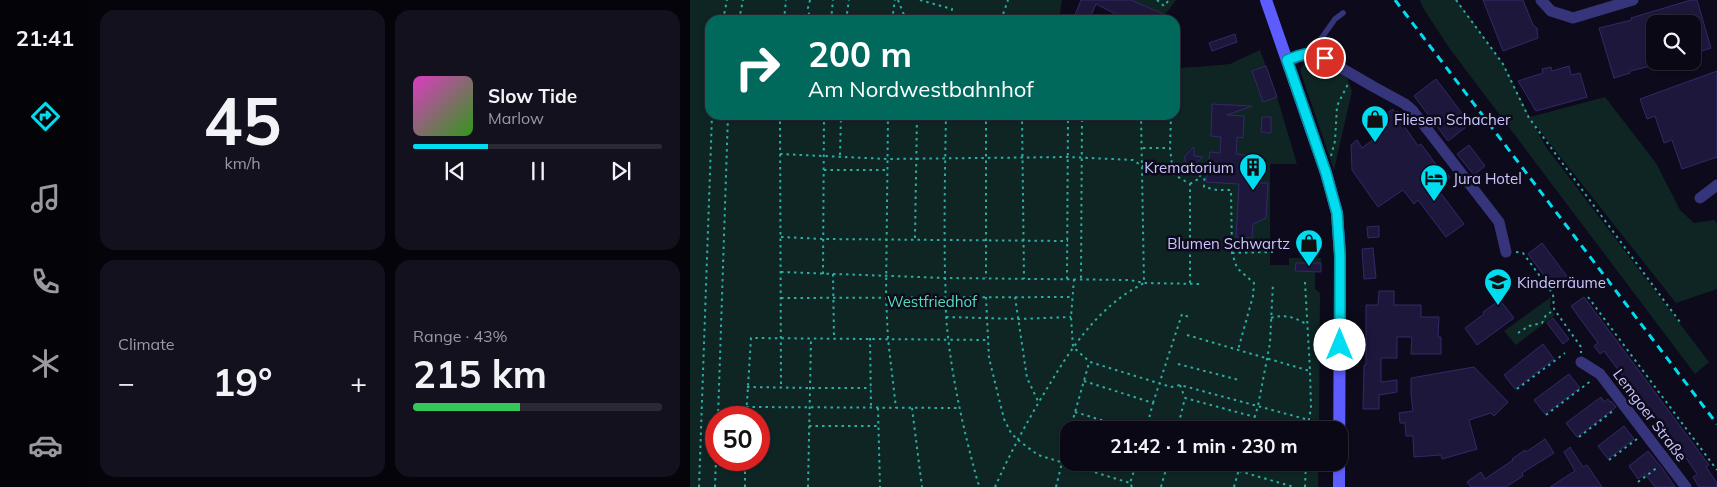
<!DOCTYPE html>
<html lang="en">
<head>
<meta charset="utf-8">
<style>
	:root { --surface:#0a0814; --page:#13111d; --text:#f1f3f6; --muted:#999aa0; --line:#2a2934; --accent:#00ddf0 }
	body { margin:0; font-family:Mulish,sans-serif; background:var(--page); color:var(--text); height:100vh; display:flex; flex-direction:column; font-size:19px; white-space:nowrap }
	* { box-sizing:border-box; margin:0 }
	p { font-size:16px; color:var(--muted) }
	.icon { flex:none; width:28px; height:28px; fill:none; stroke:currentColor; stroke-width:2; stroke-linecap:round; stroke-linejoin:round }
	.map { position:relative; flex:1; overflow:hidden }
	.sheet { display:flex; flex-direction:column; gap:10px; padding:10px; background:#06040b; width:600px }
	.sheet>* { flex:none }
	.hud { position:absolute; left:15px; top:15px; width:475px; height:105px; border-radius:15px; box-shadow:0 1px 4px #0004,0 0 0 1px var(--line); background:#00695c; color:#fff; overflow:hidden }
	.tools { position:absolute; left:956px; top:15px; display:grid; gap:10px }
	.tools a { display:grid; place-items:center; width:55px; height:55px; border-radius:10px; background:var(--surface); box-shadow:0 1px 4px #0004,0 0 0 1px var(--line); font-size:25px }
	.speed { position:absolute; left:15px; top:406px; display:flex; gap:10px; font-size:25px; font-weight:700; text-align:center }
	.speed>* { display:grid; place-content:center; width:65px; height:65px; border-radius:50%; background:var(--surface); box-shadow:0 1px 4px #0004,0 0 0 1px var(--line); line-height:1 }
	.speed .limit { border:8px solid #d22; background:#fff; color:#111 }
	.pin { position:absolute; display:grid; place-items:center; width:42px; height:42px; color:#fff; margin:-21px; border:2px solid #fff; border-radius:50%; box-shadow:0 1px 5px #0007 }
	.me { position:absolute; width:55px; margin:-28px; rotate:0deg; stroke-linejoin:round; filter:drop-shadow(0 0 4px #0008) }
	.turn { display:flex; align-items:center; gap:18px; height:105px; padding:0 20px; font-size:22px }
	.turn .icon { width:65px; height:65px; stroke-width:2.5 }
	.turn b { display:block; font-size:35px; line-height:42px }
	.big { font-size:38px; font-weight:700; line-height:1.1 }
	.sheet .widget { flex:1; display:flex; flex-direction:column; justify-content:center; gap:8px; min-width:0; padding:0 18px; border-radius:15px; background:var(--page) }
	.sheet .dial { align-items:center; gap:0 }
	.dial b { font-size:65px; line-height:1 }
	.song { display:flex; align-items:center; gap:15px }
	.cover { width:60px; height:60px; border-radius:8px; background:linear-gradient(135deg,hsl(310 70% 55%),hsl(110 70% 35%)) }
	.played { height:5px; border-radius:2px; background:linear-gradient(90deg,var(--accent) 30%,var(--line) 30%) }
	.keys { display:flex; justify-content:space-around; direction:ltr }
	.heat { display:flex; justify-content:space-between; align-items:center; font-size:28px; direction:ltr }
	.charge { height:8px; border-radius:4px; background:linear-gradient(90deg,#34c759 43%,var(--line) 0) }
	.sheet .tiles { flex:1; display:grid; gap:10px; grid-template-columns:repeat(2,1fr) }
	.trip { position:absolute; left:370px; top:421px; width:288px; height:50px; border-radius:15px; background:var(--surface); box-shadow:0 1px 4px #0004,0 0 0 1px var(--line); font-weight:700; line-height:50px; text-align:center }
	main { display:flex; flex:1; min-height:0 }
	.tab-bar { display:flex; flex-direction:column; width:90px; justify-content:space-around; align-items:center; background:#040308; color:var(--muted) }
	.tab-bar .icon { width:35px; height:35px }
	.tab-bar .current { color:var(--accent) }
	.tab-bar b { font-size:22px; color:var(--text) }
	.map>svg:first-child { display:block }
	.green { fill:#0e2524; fill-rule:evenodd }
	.building { fill:#1d173c; stroke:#342869 }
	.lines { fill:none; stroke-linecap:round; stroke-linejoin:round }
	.path { stroke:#2bada2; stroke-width:2; stroke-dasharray:2.5 4; stroke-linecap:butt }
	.lane { stroke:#36357b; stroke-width:5.5 }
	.street { stroke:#36357b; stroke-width:11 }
	.secondary { stroke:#5d5cff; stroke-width:12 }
	.rail { stroke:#00ddf0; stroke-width:3; stroke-dasharray:8 6; stroke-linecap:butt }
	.route-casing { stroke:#00909c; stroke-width:12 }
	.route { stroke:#00ddf0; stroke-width:9 }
	.labels { text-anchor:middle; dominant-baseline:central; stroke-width:5; stroke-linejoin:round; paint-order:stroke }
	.poi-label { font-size:15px; fill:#cac5ff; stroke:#0d0b1b; text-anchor:start }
	.park-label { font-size:15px; fill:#51dfb8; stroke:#0d0b1b }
	.street-label { font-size:15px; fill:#cac5ff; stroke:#0d0b1b }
</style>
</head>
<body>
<main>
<nav class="tab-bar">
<b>21:41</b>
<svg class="icon current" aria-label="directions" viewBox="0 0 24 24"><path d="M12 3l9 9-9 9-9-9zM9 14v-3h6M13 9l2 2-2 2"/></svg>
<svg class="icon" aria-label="music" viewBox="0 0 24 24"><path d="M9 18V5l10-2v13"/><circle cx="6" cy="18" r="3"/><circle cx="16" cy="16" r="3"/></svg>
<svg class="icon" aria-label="phone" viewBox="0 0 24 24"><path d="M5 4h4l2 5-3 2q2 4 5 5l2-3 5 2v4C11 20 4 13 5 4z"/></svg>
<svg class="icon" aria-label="climate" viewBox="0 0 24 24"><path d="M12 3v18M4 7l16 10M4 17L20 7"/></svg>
<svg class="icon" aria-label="car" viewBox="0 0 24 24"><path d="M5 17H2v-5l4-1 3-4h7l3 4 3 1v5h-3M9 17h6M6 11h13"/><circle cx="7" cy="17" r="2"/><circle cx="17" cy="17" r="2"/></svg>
</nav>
<section class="sheet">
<div class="tiles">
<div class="widget dial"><b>45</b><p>km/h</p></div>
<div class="widget">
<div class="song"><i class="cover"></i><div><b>Slow Tide</b><p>Marlow</p></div></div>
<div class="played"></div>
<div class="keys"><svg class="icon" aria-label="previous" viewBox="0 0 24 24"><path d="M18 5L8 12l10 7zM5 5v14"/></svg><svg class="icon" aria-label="pause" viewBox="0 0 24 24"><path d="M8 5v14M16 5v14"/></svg><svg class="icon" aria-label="next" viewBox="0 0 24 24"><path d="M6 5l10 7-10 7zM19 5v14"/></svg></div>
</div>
<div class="widget"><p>Climate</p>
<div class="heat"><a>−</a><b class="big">19°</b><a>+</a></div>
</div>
<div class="widget"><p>Range · 43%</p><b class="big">215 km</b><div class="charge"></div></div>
</div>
</section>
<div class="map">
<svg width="1027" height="487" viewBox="0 0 1027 487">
	<rect width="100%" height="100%" fill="#0d0b1b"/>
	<path class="green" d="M 0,0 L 372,0 L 369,20 L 20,20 L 20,115 L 485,115 L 485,68 L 507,67 L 540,64 L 570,50 L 587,97 L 607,164 L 580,164 L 580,265 L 599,265 L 599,258 L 631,258 L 631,272 L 625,272 L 625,289 L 630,293 L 629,430 L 379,430 L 379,462 L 628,463 L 628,487 L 0,487 ZM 26,418 L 69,418 L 69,460 L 26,460 Z
		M 441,0 L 486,0 L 475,15 Z
		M 730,0 L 767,0 L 813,64 L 840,117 L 915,97 L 966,163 L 990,210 L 1004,223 L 1024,220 L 1027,223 L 1027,289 L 986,303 L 842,121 L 856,147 L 1019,362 L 1005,374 L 760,49 L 733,8 Z
		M 621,58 L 657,78 L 662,91 L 644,170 L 610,70 L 614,63 Z
		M 861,297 L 860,307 L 865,315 L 826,345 L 814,331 Z"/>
	<path class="building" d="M 391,0 L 441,0 L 487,20 L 437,20 L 406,4 L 399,20 L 383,20 Z
		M 793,0 L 833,0 L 843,25 L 847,28 L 848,38 L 813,51 Z
		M 1001,0 L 1007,0 L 1021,48 L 1002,54 L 1002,24 L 965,24 L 965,65 L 940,71 L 940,73 L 924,78 L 909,28 L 942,20 L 941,18 Z
		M 545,34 L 547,42 L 522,51 L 519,43 Z
		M 576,66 L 587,97 L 573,102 L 562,71 Z
		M 879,66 L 881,75 L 890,73 L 897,97 L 846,111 L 828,81 L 853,73 L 852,69 L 861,67 L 862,71 Z
		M 1027,71 L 1027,157 L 992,169 L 982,140 L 974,143 L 965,116 L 957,119 L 950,99 Z
		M 746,79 L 780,124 L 758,141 L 724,96 Z
		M 522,104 L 562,106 L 537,115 L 554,116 L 553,138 L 547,137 L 546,154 L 562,156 L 563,168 L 562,178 L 569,183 L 578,183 L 576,218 L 563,224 L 562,238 L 546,237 L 549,184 L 516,182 L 520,152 L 530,153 L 531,137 L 521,136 Z
		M 703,109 L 705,113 L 707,111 L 717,126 L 715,127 L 728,146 L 731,144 L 750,170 L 752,168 L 760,177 L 746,187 L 774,224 L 756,237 L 728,200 L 724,204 L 713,190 L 688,207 L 662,170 L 661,145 L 667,140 L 672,148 L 684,139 L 677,127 Z
		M 572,117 L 581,117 L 581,133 L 571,132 Z
		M 779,145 L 795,166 L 784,175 L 767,154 Z
		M 504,147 L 504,156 L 513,157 L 504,165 L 498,165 L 495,161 L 495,156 Z
		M 689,226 L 689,237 L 678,238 L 677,227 Z
		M 852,243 L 879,279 L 872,284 L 869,281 L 862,286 L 838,254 Z
		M 683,248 L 686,278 L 674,279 L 672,249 Z
		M 606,263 L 631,263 L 631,272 L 605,271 Z
		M 689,291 L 704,291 L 704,305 L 731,305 L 731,317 L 749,317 L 748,337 L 751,337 L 751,354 L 721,354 L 722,337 L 707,337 L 707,358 L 691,358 L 691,382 L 707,380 L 707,392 L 689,395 L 689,409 L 673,409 L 674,365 L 676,365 L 676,305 L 688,305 Z
		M 894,297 L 1019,465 L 1016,467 L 1027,483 L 1027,487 L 1009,487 L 1003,477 L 1007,474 L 996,458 L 980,438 L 976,441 L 970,433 L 974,430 L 946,393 L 941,397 L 936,390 L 941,387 L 914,351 L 910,354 L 904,346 L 908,343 L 881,306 Z
		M 810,300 L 824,318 L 787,345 L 775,328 L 794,314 L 793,312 Z
		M 863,318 L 879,339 L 873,344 L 857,323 Z
		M 853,344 L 864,359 L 825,389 L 814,375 Z
		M 784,367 L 818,402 L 804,416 L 801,413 L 779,420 L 787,449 L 752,459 L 751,455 L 724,457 L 723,436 L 716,436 L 715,423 L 710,423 L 709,413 L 723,411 L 721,395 L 721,378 Z
		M 879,374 L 890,388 L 855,414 L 844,400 Z
		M 911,397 L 914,402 L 918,399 L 920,402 L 921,401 L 926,407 L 887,437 L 876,423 Z
		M 934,426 L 944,439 L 918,459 L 908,446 Z
		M 855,439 L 864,453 L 832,473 L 833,476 L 816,487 L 781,487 L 777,482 L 791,472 L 795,479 L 823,460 L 822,459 L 835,450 L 836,452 Z
		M 880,447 L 893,467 L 897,465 L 912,487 L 860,487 L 885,471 L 874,452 Z
		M 958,451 L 972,468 L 985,487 L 965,487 L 955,474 L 948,479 L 939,466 Z"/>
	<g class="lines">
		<path class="path" d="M 120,0 L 118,8 L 120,20
			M 208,0 L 216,20
			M 230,0 L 262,9 L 261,20
			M 467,0 L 474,6 L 479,0
			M 766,0 L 813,64 L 839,118 L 990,322
			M 33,20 L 37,0
			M 49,20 L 53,0
			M 94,20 L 96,0
			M 141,20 L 143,0
			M 156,20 L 159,0
			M 202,20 L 205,0
			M 311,20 L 318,0
			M 90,115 L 91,387
			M 198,115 L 196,297 L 198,339 L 206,408
			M 256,115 C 255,168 254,221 255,274 C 256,292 255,310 257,327 C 262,380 274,432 288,483 L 291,487
			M 296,115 L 296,278
			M 332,115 L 334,279
			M 481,115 L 480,148 L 483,174 L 500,184 L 500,284
			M 256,117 L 378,116
			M 453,148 L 480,148
			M 90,154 L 197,159 L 378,157 L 443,160 L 452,166 L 481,166
			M 150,155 L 151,115
			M 641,156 L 645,141 L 647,106 L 658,84
			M 134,170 L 197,170
			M 500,184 L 510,178 L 510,167 L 515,167 L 514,187 L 527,190 L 541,190 L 542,253 L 547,268 L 564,283 L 563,296 L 548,350
			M 91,237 L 133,239 L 378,241
			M 225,238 L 227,115
			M 826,252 L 833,253 L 863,294 L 864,309 L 891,347 L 891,353
			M 542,253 L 583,252
			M 91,272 L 256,278 L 440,280 L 454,283 L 511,284
			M 133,274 L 134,115
			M 143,274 L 144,339
			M 391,278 L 392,115
			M 377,279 L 378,115
			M 384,279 L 381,317 L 383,347 L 400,362 L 481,387 L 490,385 L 619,420
			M 615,282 L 620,371
			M 296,297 L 299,358 L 314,419 L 321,433 L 328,440 L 348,455 L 440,483
			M 325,297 L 337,378 L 348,401
			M 898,297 L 1027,470
			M 91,298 L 382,297
			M 256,317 L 328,319 L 381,317
			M 581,318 C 595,314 604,317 616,324
			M 828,333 L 839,326 L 852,323 L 856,315 L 861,312
			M 497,335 L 620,371 L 621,408 L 617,430
			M 180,338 L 181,408
			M 488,364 L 549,380
			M 394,381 L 463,403 L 456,430
			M 490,385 L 495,398
			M 57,387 L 120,388 L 181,388
			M 827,389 L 875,353
			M 463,403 L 492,314 L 501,318
			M 56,407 L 270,408
			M 188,408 L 190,487
			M 222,408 L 232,487
			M 385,412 L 444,430
			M 856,415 L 902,380
			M 28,418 L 38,115
			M 56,418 L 61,338 L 298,340
			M 119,426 L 188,426
			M 380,430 L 399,363
			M 487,430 L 495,398 L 565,417
			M 561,430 L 568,406 L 580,343 L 583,283
			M 889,437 L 924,410
			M 919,460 L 947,439
			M 439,462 L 447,465
			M 518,462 L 604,487
			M 948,482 L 968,467
			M 9,487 L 22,115
			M 25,487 L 26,458
			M 55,487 L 55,460
			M 118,487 L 121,339
			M 305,487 C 321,451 340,416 361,382 C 385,342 411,305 454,283 L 451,115
			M 366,487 L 379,434
			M 442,487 L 440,483 L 447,462
			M 471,487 L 478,462
			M 544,487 L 551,462
			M 615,487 L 616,462"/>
		<path class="lane" d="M 621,53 L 645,19 L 653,13"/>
		<path class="street" d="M 851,0 L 861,11 L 883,18 L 943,0
			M 597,61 L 621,53 L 627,54 L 684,87 L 715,104 L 723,111 L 809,222 L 816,252
			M 1010,198 L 1027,185
			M 891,362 L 910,374 L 996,487"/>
		<path class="secondary" d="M 576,0 L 636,173 L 647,213 L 650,256 L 649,487"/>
		<path class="rail" d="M 705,0 L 1027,424"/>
	</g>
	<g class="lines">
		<g class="route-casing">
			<path id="route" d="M 635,58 C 620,49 611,55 597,60 L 636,173 L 647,213 L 650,256 L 650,345"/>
		</g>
		<use href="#route" class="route"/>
	</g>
	<defs>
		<g id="shop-pin" transform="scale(1.4375)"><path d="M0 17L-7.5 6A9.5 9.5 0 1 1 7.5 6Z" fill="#00ddf0" stroke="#0d0b1b"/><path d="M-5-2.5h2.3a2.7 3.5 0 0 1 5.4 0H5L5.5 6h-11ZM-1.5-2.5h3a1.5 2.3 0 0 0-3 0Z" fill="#111"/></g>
		<g id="building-pin" transform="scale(1.4375)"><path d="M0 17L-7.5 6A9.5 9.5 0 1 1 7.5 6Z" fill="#00ddf0" stroke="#0d0b1b"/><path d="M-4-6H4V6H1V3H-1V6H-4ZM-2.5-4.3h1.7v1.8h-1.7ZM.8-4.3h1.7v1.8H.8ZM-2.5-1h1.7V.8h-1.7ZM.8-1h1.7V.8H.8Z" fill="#111"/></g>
		<g id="hotel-pin" transform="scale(1.4375)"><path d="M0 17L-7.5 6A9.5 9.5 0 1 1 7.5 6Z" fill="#00ddf0" stroke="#0d0b1b"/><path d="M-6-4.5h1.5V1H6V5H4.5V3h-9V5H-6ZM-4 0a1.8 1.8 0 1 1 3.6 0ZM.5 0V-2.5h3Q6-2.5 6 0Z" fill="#111"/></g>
		<g id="school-pin" transform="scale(1.4375)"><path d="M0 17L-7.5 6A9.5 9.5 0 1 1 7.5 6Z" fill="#00ddf0" stroke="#0d0b1b"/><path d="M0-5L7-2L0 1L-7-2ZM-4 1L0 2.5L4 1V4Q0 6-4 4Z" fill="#111"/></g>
	</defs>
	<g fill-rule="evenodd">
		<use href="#shop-pin" x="685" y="119"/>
		<use href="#building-pin" x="563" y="167"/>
		<use href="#hotel-pin" x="744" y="178"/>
		<use href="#shop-pin" x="619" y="243"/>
		<use href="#school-pin" x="808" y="282"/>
	</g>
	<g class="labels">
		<g class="poi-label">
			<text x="704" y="119">Fliesen Schacher</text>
			<text x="544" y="167" text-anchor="end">Krematorium</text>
			<text x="763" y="178">Jura Hotel</text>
			<text x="600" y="243" text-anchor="end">Blumen Schwartz</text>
			<text x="827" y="282">Kinderräume</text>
		</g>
		<g class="park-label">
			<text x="242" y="301">Westfriedhof</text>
		</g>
		<g class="street-label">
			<text transform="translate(960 415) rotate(53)">Lemgoer Straße</text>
		</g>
	</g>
</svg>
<div class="tools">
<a><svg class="icon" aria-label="search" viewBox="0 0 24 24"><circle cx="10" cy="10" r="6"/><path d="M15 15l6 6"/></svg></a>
</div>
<div class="speed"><div class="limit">50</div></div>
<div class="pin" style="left:635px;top:58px;background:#d93025"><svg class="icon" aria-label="arrive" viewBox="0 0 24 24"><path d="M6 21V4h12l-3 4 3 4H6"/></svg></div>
<svg class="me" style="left:650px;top:345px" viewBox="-20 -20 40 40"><circle r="19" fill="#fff"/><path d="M0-13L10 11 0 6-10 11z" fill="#00ddf0"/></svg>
<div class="trip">21:42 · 1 min · 230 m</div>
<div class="hud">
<div class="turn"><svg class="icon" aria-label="right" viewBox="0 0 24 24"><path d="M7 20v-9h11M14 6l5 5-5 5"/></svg><div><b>200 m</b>Am Nordwestbahnhof</div></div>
</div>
</div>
</main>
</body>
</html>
